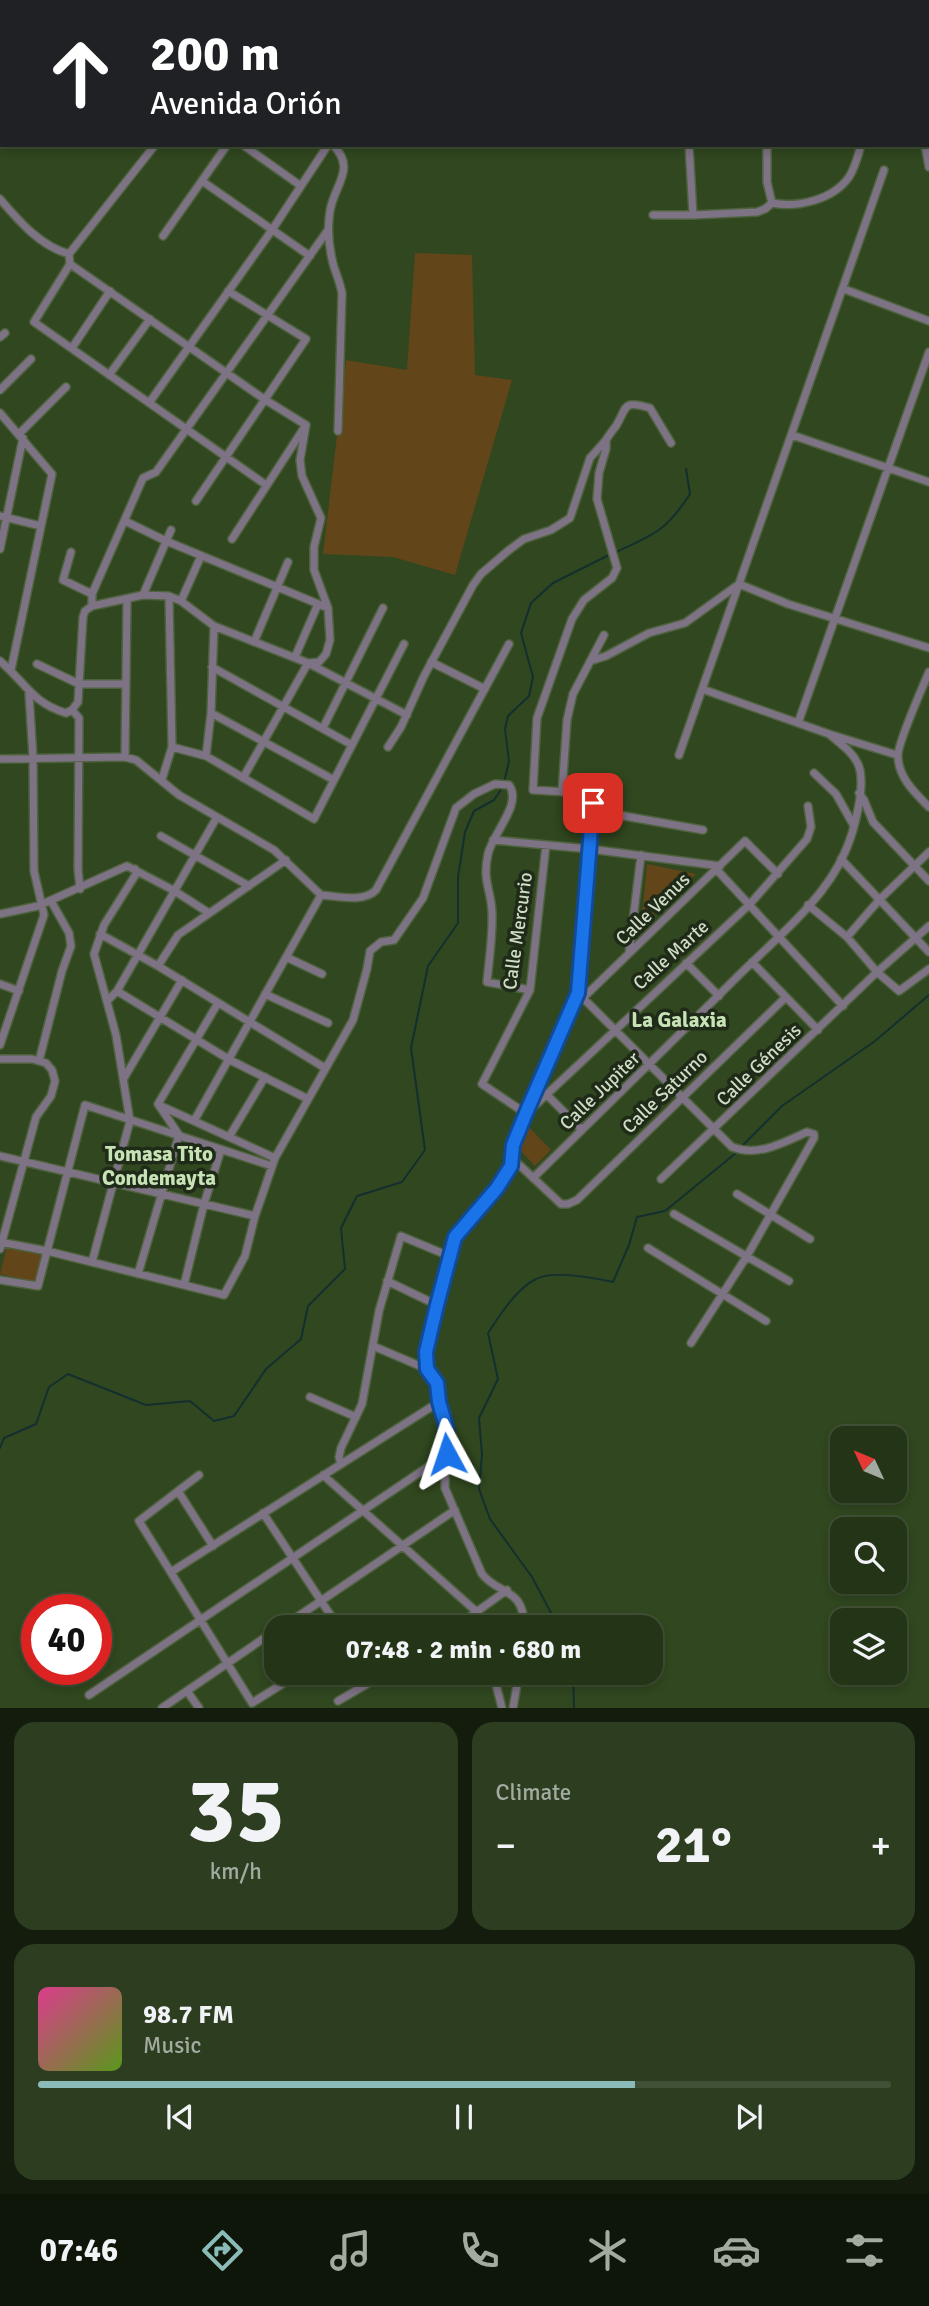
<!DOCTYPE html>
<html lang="en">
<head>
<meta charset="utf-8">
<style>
	:root { --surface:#243517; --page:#2c3d20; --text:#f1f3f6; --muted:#a3aba1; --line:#415036; --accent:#8bbbb9 }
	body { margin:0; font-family:Signika,sans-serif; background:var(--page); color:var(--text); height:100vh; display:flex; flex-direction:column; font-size:26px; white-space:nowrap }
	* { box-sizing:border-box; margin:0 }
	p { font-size:23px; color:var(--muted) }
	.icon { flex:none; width:38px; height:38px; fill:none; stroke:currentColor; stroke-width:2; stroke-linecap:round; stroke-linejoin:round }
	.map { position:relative; height:1708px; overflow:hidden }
	.panel { display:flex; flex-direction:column; gap:14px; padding:14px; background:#141d0d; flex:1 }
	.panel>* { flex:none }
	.hud { position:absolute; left:0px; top:0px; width:929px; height:147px; box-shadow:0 4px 10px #0003,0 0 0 2px var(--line); background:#202124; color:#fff; overflow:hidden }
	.needle { width:46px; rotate:314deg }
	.buttons { position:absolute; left:830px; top:1426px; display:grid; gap:14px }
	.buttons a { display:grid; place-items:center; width:77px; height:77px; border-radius:14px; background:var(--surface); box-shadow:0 4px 10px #0003,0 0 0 2px var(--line); font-size:35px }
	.speed { position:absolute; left:21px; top:1594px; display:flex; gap:14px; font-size:35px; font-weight:700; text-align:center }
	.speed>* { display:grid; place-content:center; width:91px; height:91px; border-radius:50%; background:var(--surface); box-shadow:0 4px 10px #0003,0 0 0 2px var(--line); line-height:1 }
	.speed .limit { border:10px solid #d22; background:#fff; color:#111 }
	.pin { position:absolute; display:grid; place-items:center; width:60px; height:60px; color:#fff; margin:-30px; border-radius:14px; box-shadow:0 4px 10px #0006 }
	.me { position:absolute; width:77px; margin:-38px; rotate:355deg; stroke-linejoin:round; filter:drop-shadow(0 0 5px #0008) }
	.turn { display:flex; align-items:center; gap:24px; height:147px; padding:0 35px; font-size:32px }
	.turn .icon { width:91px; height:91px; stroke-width:2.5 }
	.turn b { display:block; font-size:49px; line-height:60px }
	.big { font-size:52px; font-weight:700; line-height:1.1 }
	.panel .tile { flex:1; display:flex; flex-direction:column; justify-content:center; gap:10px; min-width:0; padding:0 24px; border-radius:21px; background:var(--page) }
	.panel .dial { align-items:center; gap:0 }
	.dial b { font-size:91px; line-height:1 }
	.song { display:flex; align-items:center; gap:21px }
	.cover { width:84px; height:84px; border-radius:10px; background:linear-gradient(135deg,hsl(330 70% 55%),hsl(90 70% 35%)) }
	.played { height:7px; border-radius:4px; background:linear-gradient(90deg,var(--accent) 70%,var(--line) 70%) }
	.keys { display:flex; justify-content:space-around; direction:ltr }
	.heat { display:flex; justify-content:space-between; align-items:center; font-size:38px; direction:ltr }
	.panel .tiles { flex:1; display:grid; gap:14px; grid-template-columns:1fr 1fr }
	.tile:last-child { grid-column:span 2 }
	.trip { position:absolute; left:264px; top:1615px; width:399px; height:70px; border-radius:21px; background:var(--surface); box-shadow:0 4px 10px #0003,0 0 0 2px var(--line); font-weight:700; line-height:70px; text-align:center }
	.menu { display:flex; height:112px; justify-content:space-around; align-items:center; background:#0e1509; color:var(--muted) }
	.menu .icon { width:49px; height:49px }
	.menu .on { color:var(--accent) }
	.menu b { font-size:32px; color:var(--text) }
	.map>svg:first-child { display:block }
	.green { fill:#63451a }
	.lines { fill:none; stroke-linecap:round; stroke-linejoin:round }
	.stream { stroke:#142f2f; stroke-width:2 }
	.minor-casing { stroke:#4d623d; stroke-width:10 }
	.minor { stroke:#7e7285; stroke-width:7 }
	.route-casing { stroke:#114b97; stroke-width:18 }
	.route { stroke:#1a73e8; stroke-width:12 }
	.labels { text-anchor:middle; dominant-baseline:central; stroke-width:7; stroke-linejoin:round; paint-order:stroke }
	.street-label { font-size:19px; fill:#cfddc6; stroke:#1f2a18 }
	.neighbourhood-label { font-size:21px; font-weight:bold; fill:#c7e3b5; stroke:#1f2a18 }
</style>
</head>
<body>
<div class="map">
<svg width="929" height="1708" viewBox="0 0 929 1708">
	<rect width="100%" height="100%" fill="#30471f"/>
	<path class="green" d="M 415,253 L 472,255 L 475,375 L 512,380 L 455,575 L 393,557 L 323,554 L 346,360 L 407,370 Z
		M 647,864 L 696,874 L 641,926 Z
		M 526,1124 L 551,1150 L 535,1166 L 520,1150 Z
		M 7,1246 L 44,1253 L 36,1282 L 0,1274 Z"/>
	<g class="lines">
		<path class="stream" d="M 616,552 C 655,534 666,531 690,494 L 686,469
			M 504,783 L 509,761 L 505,729 L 508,716 L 529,696 L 533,677 L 521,633 L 531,603 L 553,583 L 611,554
			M 742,1146 L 782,1106 L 875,1041 L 929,995
			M 0,1448 L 4,1438 L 36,1424 L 49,1387 L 68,1374 L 146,1405 L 190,1401 L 214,1421 L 234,1416 L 266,1369 L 301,1339 L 308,1306 L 345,1269 L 341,1228 L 357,1196 L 402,1182 L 425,1150 L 411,1048 L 428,966 L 458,923 L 458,877 L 465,832 L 474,811 L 494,800 L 502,788
			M 559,1628 L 532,1577 L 490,1519 L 479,1489 L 482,1455 L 479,1418 L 498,1379 L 488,1333 C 500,1315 516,1289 536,1279 C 552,1270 595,1278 613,1282 L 629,1245 L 637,1217 L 665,1211 L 736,1153
			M 573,1673 L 574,1708"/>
		<g class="minor-casing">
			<path id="minor" d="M 681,0 L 681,2
				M 764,0 L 764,2
				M 22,2 L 23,0
				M 112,2 L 113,0
				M 272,2 L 274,0
				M 0,28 L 2,26
				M 0,56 L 2,57
				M 928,62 L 929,60
				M 928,94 L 929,93
				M 0,113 L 2,111
				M 155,145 L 69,254 L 70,264 L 34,322 L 266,485
				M 243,145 L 301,186
				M 333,145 C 357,169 334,185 330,211 C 327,229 329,249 334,267 C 337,276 340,283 342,293 L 338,431
				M 767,145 L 767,182 L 772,203
				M 925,145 L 929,167
				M 202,181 L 310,256
				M 0,199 C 19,221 40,246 69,254
				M 653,215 L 693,215 L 689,145
				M 693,215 L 757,212 L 765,209 L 772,203 C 797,208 833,200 849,177 C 855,168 858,156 861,145
				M 163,236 L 227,145
				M 70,264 L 264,399 L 306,425
				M 844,289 L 929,321
				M 0,337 L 5,333
				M 72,348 L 110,291
				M 109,375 L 150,319
				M 0,390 L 31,359
				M 149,403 L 272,230 L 328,145
				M 0,413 L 52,474 L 11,670
				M 19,434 L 66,387
				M 792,435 L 929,482
				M 671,443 L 650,408 C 622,400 628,406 616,426 C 612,431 609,435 606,440 L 606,449 L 599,473 L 597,499 L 617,568 L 612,578 L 584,600 L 572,619 L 537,718 L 533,790 L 585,793 L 613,814 L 703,830
				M 196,501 L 306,339 L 228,291
				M 0,516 L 41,526
				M 125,521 L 166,541 L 328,608
				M 232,539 L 304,428
				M 0,549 L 23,438
				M 71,552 L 63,580 L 92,594
				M 143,595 L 171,530
				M 181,601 L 201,556
				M 92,606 L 92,594 L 143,478 L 156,472 L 328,230
				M 254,642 L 288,562
				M 295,657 L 318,604
				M 0,661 C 25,682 32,703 66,713 L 72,710 L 78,702 L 83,617 L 85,611 L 92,606 L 143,595 L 169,596 L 181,601 L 214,626 L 308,663 L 319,662 L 326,654 L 330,640 L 328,608 L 314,570 L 314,547 L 321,518 L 302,476 L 300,460 L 306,425
				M 590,661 L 606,656 L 649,633 L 685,623 L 739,584 L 788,604 L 929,648
				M 431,662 L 485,689
				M 37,664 L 79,684 L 126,684
				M 212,667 L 352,745
				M 929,672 C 923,686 897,745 898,756 C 898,777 915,793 929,807
				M 702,689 L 829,734 L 897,755
				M 72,710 L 79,718 L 78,869 L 80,889
				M 211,713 L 334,780
				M 798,723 L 929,352
				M 323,728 L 383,608
				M 172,747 L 206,756 L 314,819 L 404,644
				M 388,747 L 401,727 L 424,676 L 473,585 L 481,574 L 509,550 L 524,539 L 551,530 L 570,518 L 590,458 L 606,440
				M 679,755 L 884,170
				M 206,756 L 211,713 L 214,626
				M 125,757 L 127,600
				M 0,759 L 125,757 L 136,760 L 179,795 L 274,850 L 321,895 C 337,896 364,903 376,890 L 509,644
				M 814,773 L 836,794 L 854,826
				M 243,778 L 308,663 L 407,715
				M 162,779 L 172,747 L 169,596
				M 562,792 L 567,720 L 573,694 L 604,635
				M 859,793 L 864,800 L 873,822 L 929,881
				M 161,836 L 249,886
				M 493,840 L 590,849 L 720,866
				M 841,859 L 929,952
				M 717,870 L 843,1006
				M 808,905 L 847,937 L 877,972 L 899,991 L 929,969
				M 0,914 L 38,906 L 127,866 L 173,890 L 209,913
				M 100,934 L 158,966 L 325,1068
				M 847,937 L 880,899 L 929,852
				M 629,953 L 641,855
				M 286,957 L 322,974
				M 752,962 L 818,1030
				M 686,963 L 719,996
				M 158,966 L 178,935 L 286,860
				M 0,984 L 19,991
				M 117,991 L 230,1060 L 308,1099
				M 578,993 L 732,1147 C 758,1157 783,1143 807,1132 L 814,1134 L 814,1138 L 747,1256 L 691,1343
				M 265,994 L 328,1023
				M 583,998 L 745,841 L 778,874
				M 107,1001 L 117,991 L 217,817
				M 0,1045 L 44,915 L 34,871 L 33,757 L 29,694
				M 0,1059 L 32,1059 L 46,1063 L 52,1070 L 55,1081 L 51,1096 L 36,1117 L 0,1249
				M 39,1061 L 62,971 L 71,946 L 69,933 L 51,901
				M 124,1078 L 182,980
				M 546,1094 L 582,1130
				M 161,1106 L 275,1158
				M 529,1111 L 750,904 L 807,839 L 811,827 L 808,806
				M 525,1113 L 482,1084 L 530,990 L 546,845
				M 194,1121 L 321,895
				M 229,1137 L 265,1077
				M 0,1156 L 255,1216
				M 512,1158 L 561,1204 L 568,1204 L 577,1200 L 786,997
				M 533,1178 C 601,1111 670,1044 738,976 C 775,939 824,901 845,852 C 854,832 867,784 858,764 C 852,751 839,743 829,734
				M 661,1179 L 877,972 L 929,926
				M 737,1194 L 810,1239
				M 674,1214 L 789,1281
				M 0,1242 L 47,1251 L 224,1295 L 245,1256 L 255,1216 L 275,1158 L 353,1020 L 367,969 L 370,951 L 381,942 L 394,940 L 423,898 L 456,808 L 474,794 L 495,784 L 509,785 C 523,804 492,834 488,854 C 482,881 491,889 492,912 C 493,935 489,960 487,982 L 530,990
				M 648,1248 L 766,1321
				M 92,1262 L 130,1121 L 116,1035 L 94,954 L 104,925 L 136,874 L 135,869
				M 138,1274 L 179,1135 L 158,1104 L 218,1003
				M 0,1280 L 38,1286 L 85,1105 L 272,1166
				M 387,1281 L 437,1305
				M 184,1285 L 204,1204 L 221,1150
				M 373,1346 L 427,1369
				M 310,1397 L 356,1417
				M 341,1464 L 339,1457 L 341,1448 L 362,1404 L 379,1311 L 401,1236 L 449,1256
				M 199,1475 L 139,1521 L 252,1703 L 300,1673
				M 323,1475 L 478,1613 L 482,1628
				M 178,1491 L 213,1546
				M 263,1513 L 339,1628
				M 171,1572 L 439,1402
				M 281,1628 L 455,1510
				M 454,1628 L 507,1590
				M 524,1628 C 525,1587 498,1595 482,1574 L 445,1488 L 446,1426 L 439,1402 L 437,1383 L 427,1369 L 426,1352 L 455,1236 L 497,1188 L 511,1166 L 513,1145 L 525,1113 L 578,993 L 593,803 L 591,796
				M 493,1673 L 502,1708
				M 187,1691 L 199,1708
				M 89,1695 L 447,1454
				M 338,1701 L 386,1673
				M 162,1708 L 276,1630
				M 513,1708 L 519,1673"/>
		</g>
		<use href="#minor" class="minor"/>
	</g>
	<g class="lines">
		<g class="route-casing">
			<path id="route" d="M 447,1454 L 446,1426 L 439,1402 L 437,1383 L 427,1369 L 426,1352 L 437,1305 L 455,1237 L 497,1188 L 511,1166 L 513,1145 L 526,1113 L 578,993 L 593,803"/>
		</g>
		<use href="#route" class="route"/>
	</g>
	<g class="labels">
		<g class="street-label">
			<text transform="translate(653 909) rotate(-44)">Calle Venus</text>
			<text transform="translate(518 931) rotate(-82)">Calle Mercurio</text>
			<text transform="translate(671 955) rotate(-42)">Calle Marte</text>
			<text transform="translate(759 1065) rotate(-44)">Calle Génesis</text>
			<text transform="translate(600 1091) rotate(-44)">Calle Jupiter</text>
			<text transform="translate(665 1092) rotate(-44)">Calle Saturno</text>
		</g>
		<g class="neighbourhood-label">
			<text x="679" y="1020">La Galaxia</text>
			<text x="159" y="1154">Tomasa Tito<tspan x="159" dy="24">Condemayta</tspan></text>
		</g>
	</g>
</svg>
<div class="buttons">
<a><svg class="needle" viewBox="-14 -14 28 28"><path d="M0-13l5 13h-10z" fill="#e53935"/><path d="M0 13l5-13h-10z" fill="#a3aba1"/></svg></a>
<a><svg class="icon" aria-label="search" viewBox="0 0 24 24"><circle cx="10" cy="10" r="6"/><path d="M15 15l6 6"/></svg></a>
<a><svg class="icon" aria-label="layers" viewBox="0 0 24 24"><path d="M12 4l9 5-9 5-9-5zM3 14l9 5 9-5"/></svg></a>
</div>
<div class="speed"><div class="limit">40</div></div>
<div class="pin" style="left:593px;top:803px;background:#d93025"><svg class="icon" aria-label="arrive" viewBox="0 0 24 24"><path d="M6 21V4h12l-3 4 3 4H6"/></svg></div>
<svg class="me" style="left:447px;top:1454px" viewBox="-20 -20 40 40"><path d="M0-17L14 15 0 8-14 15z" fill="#1a73e8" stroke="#fff" stroke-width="4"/></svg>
<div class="trip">07:48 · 2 min · 680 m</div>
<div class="hud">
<div class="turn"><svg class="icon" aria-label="ahead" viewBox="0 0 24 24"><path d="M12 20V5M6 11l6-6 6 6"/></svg><div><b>200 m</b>Avenida Orión</div></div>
</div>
</div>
<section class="panel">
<div class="tiles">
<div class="tile dial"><b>35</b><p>km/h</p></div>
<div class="tile"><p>Climate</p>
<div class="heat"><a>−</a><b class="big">21°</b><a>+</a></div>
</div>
<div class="tile">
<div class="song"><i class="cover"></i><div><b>98.7 FM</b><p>Music</p></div></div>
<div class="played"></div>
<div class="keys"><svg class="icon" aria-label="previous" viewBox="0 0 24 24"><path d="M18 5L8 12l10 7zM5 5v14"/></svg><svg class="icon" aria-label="pause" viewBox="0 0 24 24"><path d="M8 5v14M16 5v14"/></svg><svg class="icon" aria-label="next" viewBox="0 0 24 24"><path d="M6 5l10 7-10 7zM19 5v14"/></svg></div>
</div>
</div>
</section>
<nav class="menu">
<b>07:46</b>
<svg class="icon on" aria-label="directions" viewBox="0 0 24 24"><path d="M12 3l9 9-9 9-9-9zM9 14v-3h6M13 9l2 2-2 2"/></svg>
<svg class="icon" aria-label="music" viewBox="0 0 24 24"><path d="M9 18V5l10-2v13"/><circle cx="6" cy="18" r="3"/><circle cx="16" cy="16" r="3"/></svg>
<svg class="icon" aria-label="phone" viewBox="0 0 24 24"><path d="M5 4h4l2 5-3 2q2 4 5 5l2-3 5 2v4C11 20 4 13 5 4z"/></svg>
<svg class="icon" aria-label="climate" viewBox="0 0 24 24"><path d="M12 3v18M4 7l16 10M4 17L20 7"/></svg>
<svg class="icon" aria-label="car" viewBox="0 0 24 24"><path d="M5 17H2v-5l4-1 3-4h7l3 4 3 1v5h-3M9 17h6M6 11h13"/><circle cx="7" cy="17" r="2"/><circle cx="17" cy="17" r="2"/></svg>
<svg class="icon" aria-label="filters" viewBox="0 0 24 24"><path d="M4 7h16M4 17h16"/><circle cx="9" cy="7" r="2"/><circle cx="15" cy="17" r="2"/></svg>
</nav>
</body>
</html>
